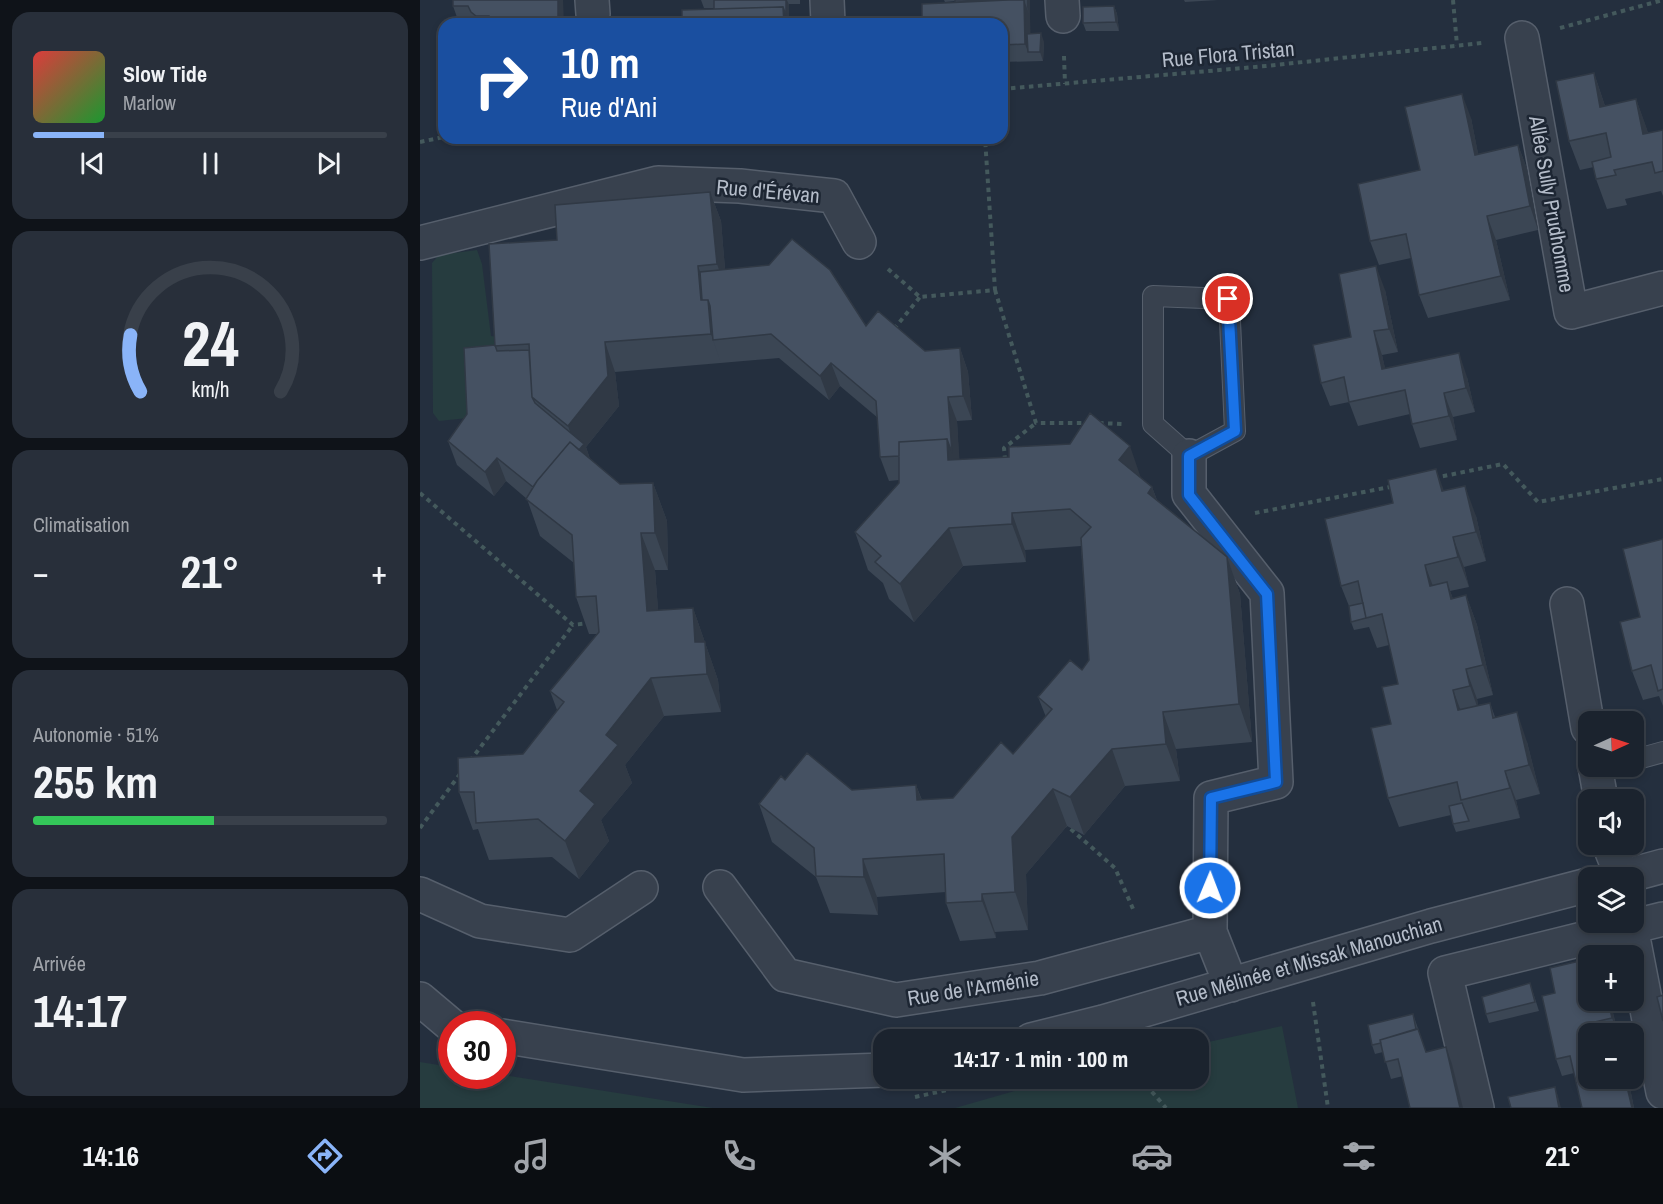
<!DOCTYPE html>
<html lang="fr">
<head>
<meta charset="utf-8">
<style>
	:root { --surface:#1b232e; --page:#282f3a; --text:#f1f3f6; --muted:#a0a4aa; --line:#39404a; --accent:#8ab4f8 }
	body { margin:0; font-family:"Archivo Narrow",sans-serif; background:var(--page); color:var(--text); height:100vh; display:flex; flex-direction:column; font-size:22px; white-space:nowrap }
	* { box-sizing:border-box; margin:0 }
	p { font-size:20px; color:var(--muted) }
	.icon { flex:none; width:33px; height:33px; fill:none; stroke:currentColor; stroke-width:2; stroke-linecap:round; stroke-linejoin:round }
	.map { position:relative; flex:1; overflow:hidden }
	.sheet { display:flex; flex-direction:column; gap:12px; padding:12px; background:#0f1319; width:420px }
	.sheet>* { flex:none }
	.banner { position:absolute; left:18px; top:18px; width:570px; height:126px; border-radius:18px; box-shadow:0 3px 9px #0003,0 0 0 2px var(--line); background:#1a4fa0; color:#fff; overflow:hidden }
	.needle { width:39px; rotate:87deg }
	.tools { position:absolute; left:1158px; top:711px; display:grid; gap:12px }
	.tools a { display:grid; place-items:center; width:66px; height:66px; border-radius:12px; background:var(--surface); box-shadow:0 3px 9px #0003,0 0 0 2px var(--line); font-size:30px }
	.speed { position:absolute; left:18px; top:1011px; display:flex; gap:12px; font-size:30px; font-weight:700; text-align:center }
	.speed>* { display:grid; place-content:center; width:78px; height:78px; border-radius:50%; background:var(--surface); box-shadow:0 3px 9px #0003,0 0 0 2px var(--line); line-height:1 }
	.speed .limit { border:9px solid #d22; background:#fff; color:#111 }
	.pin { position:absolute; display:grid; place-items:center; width:51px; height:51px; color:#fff; margin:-26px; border:3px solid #fff; border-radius:50%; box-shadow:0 2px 6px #0007 }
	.me { position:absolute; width:66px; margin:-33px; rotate:1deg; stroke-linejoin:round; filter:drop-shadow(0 0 4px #0008) }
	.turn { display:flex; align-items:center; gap:21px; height:126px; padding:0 24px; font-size:27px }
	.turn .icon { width:78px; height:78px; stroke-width:2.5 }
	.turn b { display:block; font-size:42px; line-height:51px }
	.big { font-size:45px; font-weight:800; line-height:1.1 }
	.sheet .card { flex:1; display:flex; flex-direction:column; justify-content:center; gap:9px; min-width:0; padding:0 21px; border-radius:18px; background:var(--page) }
	.sheet .dial { align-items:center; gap:0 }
	.dial svg { height:156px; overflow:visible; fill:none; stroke:var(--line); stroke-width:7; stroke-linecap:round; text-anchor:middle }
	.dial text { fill:var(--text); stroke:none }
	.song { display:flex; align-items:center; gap:18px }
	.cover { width:72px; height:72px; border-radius:9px; background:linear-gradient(135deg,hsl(0 70% 55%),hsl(130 70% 35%)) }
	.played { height:6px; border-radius:3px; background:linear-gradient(90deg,var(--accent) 20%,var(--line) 20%) }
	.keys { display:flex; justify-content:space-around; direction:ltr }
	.heat { display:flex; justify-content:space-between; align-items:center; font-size:33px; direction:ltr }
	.charge { height:9px; border-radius:4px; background:linear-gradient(90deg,#34c759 51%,var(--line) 0) }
	.trip { position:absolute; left:453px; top:1029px; width:336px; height:60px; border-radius:18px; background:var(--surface); box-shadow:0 3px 9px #0003,0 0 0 2px var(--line); font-weight:800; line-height:60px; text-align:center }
	.menu { display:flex; height:96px; justify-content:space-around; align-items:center; background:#0b0e12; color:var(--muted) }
	.menu .icon { width:42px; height:42px }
	.menu .on { color:var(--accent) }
	.menu b { font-size:27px; color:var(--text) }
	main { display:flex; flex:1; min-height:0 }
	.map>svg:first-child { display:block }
	.green { fill:#263c3f }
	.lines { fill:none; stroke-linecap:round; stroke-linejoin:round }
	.service-casing { stroke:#565f6c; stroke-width:22 }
	.minor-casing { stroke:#565f6c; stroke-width:36 }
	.path { stroke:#44595c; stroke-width:4; stroke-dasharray:4.5 4.5; stroke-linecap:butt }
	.service { stroke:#38414e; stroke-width:20 }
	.minor { stroke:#38414e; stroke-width:33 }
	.wall { fill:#3b4654 }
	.shaded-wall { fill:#303945 }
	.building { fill:#455162; stroke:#303945; stroke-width:1.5 }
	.route-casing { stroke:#114b97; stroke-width:15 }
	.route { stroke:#1a73e8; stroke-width:10 }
	.labels { text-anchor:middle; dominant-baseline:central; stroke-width:5; stroke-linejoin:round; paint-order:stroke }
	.street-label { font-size:21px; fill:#b4bcc9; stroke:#1d2633 }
</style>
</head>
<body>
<main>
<section class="sheet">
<div class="card">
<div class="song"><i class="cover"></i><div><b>Slow Tide</b><p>Marlow</p></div></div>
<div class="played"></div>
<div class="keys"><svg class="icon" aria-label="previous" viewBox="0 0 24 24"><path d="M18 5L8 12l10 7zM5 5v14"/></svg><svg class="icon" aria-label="pause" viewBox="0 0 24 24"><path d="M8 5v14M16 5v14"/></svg><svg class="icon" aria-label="next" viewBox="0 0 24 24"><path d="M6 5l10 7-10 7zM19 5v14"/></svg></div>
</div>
<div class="card dial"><svg viewBox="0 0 100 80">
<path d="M14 69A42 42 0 1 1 86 69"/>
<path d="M14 69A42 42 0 0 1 9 40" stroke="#8ab4f8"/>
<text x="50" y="56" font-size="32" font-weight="700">24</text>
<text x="50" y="72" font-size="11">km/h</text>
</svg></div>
<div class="card"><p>Climatisation</p>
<div class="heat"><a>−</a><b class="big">21°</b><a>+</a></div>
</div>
<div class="card"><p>Autonomie · 51%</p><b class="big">255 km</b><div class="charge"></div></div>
<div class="card"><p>Arrivée</p><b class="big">14:17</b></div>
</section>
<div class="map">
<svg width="1243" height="1108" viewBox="0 0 1243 1108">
	<rect width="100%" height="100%" fill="#242f3e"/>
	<path class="green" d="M 57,250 L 62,264 L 71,336 L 78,337 L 80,354 L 44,358 L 48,418 L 19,421 L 13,413 L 12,263 L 19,255 Z
		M 862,1026 L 878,1108 L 535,1108 L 636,1079 L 778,1078 L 779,1044 Z
		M 0,1062 L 31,1067 L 32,1076 L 83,1075 L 293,1108 L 0,1108 Z"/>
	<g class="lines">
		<g class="service-casing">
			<path id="service" d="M 733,296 L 809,299 L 815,431 L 769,456 L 733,424 Z
				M 1214,760 L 1243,752"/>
		</g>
		<g class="minor-casing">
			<path id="minor" d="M 172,0 L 173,14
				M 407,0 L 408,22
				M 642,0 L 643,16
				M 1102,38 L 1151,312 L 1243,288
				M 0,243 L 238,183 L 320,186 L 414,196 L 439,242
				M 769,456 L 769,494 L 847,593 L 856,782 L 791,798 L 790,932
				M 1147,604 L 1168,728
				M 1175,766 L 1181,800
				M 1189,844 L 1202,877
				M 1199,878 L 1243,866
				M 300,887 L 365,975 L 476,1000 L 620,978 L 790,932 L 811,985
				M 0,894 L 60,921 L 150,935 L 221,888
				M 1211,927 L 1243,1092
				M 0,999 L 32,1026
				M 82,1036 L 323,1075 L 464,1070
				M 611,1040 L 683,1022 L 1011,926 L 1168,885
				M 1057,1108 L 1025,973 L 1243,919"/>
		</g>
		<path class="path" d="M 1033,0 L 1037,45
			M 1140,28 L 1243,0
			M 644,56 L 645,84
			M 582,89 L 846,66 L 1062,43
			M 0,142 L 24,137
			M 468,269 L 500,297 L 575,290 L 565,138
			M 575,290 L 616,423 L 669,423
			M 474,329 L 500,297
			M 679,423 L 702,424
			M 585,460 L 584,448 L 616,423
			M 1014,478 L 1083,464 L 1118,502 L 1243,479
			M 0,493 L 153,625 L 169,623
			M 835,513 L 975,486
			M 50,761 L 153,625
			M 644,823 L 695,868 L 714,911
			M 0,828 L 40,774
			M 893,1002 L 908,1108
			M 720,1078 L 746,1108
			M 495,1097 L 582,1078"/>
		<use href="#service" class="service"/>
		<use href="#minor" class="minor"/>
	</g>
	<path class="wall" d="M 33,0 L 144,19 L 157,24 L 51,24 L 51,22 L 39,23 L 33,6 Z
		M 281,0 L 380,0 L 380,4 L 369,4 L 369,24 L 294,9 L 294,8 L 284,8 Z
		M 524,0 L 610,0 L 610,34 L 624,42 L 623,61 L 582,62 L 582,24 L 504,24 L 502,19 L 535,2 L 535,1 L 525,2 Z
		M 764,0 L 798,0 L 765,2 Z
		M 694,6 L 697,14 L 699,31 L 666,31 L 663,23 Z
		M 1174,73 L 1185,106 L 1216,99 L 1228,133 L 1243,130 L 1243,196 L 1241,191 L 1205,199 L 1207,205 L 1187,209 L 1176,179 L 1174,167 L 1160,170 L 1149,141 Z
		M 1051,118 L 1058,154 L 1098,145 L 1107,169 L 1118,230 L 1076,240 L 1090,300 L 1008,318 L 999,295 L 991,258 L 959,265 L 950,241 L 1000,170 Z
		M 290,192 L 301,221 L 305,269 L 446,326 L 505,351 L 540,348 L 548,372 L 552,420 L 537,421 L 539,460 L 721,478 L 732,487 L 737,500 L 807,557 L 820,594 L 832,742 L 756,749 L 760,781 L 705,786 L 664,835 L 647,826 L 606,874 L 608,930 L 575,932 L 576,938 L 540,941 L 526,903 L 526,892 L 457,897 L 458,915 L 410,913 L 396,877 L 352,842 L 339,804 L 365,780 L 432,790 L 496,785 L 502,800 L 533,798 L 593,754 L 626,717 L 618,697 L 662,670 L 669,660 L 661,546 L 605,550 L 606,562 L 543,566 L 494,622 L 469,599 L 463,583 L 448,570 L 435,532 L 479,483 L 479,480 L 469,481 L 460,457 L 458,418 L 420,386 L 409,400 L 359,358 L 195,372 L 199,406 L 166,447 L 170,459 L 200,484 L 233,483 L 247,521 L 248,570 L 235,570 L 238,610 L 273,608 L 298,680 L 301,712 L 244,716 L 205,765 L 212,783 L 181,820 L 189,841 L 159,879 L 132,857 L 69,860 L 58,829 L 53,830 L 39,792 L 103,754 L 137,710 L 130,691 L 177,634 L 169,634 L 156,597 L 154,563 L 120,536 L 107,499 L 86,481 L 74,496 L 37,465 L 28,441 L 47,414 L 75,345 L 137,240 Z
		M 965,290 L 978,352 L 962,355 L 965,369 L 1047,377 L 1055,412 L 1033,417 L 1037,440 L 1000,448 L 992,424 L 990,414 L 938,426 L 929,402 L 910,406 L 901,383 L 931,337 Z
		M 1024,491 L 1056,516 L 1066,561 L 1044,567 L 1049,587 L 1030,591 L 1033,599 L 1046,595 L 1057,625 L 1073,695 L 1057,699 L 1058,705 L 1070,703 L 1075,717 L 1107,742 L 1120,794 L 1096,800 L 1100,818 L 1036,832 L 1033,824 L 1031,815 L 979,827 L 968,798 L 971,724 L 978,684 L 969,645 L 957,648 L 949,627 L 934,630 L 931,622 L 929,606 L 921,586 Z
		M 1243,539 L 1243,706 L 1239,696 L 1223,700 L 1212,671 L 1220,617 Z
		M 1110,983 L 1119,1011 L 1069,1023 L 1066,1014 Z
		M 1135,993 L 1168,1000 L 1190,1000 L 1198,1034 L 1168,1034 L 1168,1078 L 1208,1078 L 1214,1108 L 1154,1073 L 1142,1076 L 1136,1059 Z
		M 993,1014 L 1006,1052 L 1032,1064 L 971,1079 L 963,1052 L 955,1054 L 952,1045 Z"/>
	<path class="shaded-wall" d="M 138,0 L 143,0 L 144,24 L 138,24 Z
		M 366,0 L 367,0 L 369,5 L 369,24 L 364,24 L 363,7 Z
		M 604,0 L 610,16 L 611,52 L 608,52 L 605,44 Z
		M 607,0 L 610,0 L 610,16 L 607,7 Z
		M 694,6 L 697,14 L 699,31 L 696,22 Z
		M 621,33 L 624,42 L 623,61 L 620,52 Z
		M 1174,73 L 1184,103 L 1191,137 L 1180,107 Z
		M 1042,94 L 1051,118 L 1063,178 L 1055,155 Z
		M 1216,99 L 1227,129 L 1234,164 L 1223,134 Z
		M 1098,145 L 1107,169 L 1118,230 L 1110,206 Z
		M 290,192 L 301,221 L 307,293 L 297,264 Z
		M 1067,216 L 1076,240 L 1090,300 L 1081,276 Z
		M 278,266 L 288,295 L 299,330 L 293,340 L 301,363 L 291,334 L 281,300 Z
		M 956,266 L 965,290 L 978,352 L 969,329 Z
		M 954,331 L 962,355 L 969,384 L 962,369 Z
		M 185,342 L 195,372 L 199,406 L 166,447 L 173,468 L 130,518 L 122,495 L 157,452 L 148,426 Z
		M 540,348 L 548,372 L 552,420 L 543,396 Z
		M 1039,353 L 1047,377 L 1055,412 L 1046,388 Z
		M 411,363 L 420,386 L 409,400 L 400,376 Z
		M 1024,393 L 1033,417 L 1037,440 L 1029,416 Z
		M 528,397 L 537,421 L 542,498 L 528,460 L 527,439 Z
		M 710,446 L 723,484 L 699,460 Z
		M 77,458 L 86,481 L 74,496 L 65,472 Z
		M 1016,469 L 1027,499 L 1022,491 Z
		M 233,483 L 247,521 L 248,570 L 235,533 Z
		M 1045,486 L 1056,516 L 1066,561 L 1056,532 Z
		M 732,487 L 746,525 L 728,493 Z
		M 592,513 L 605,550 L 606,562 L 592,524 Z
		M 529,528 L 543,566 L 494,622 L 480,584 Z
		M 221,533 L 235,570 L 241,648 L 227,611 Z
		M 1033,537 L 1044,567 L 1049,587 L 1038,557 Z
		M 807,557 L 820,594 L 832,742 L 819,704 Z
		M 1005,565 L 1016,594 L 1010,586 Z
		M 1027,582 L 1037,611 L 1031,599 Z
		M 1046,595 L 1057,625 L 1073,695 L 1063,665 Z
		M 273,608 L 298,680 L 301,712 L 275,642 Z
		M 1046,669 L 1057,699 L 1060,715 L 1050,686 Z
		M 231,678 L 244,716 L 205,765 L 212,783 L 181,820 L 189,841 L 159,879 L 145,841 L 160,791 L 186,735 Z
		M 1033,690 L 1044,719 L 1038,710 Z
		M 743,712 L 756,749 L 760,781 L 746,744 Z
		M 1097,712 L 1107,742 L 1120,794 L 1109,765 Z
		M 692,749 L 705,786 L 664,835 L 650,797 Z
		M 1085,771 L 1096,800 L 1100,818 L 1090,788 Z
		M 496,785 L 510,823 L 497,800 Z
		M 633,789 L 647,826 L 606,874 L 608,930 L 595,892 L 592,837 Z
		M 443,859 L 457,897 L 458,915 L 444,877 Z
		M 562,894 L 575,932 L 576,938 L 562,901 Z
		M 1188,1000 L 1190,1000 L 1198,1034 L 1192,1018 Z
		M 1026,1047 L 1032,1064 L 1043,1108 L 1040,1108 Z
		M 1205,1078 L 1208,1078 L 1214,1108 L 1212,1108 Z
		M 1135,1087 L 1138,1096 L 1141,1108 L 1139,1108 Z"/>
	<path class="building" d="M 33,0 L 138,0 L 138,24 L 70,24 L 69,16 L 56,16 L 51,12 L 48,6 L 33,6 Z
		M 294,0 L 366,0 L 366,15 L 363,7 L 294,9 Z
		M 535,0 L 589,0 L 535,2 Z
		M 588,0 L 604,0 L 605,44 L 582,45 L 582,24 L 524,24 L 519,19 L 502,19 L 502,4 Z
		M 694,6 L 696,22 L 663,23 L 663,7 Z
		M 363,7 L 364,24 L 262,24 L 262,10 Z
		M 155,18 L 155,24 L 141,24 L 141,19 Z
		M 51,19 L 64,24 L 51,24 Z
		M 621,33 L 620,52 L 608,52 L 607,34 Z
		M 1174,73 L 1180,107 L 1216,99 L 1223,134 L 1243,130 L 1243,171 L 1235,173 L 1232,162 L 1194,170 L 1196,175 L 1176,179 L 1172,162 L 1191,157 L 1186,133 L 1149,141 L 1136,81 Z
		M 1042,94 L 1055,155 L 1098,145 L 1110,206 L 1067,216 L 1081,276 L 999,295 L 986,234 L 950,241 L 938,184 L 1000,170 L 985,107 Z
		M 290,192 L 297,264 L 278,266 L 281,300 L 288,300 L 291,334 L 185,342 L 188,376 L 148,426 L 112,397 L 109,344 L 75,346 L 69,244 L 137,240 L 135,205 Z
		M 372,239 L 410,270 L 446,326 L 458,311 L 505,351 L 540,348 L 543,396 L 528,397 L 532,453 L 527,439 L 479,442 L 479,456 L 460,457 L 456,401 L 411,363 L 400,376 L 351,334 L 293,340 L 290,306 L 288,300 L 282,300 L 280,272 L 349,265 Z
		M 956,266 L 969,329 L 954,331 L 962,369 L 1039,353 L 1046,388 L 1024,393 L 1029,416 L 992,424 L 985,390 L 929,402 L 924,377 L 901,383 L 893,345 L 931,337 L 919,274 Z
		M 75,345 L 77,351 L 109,350 L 112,397 L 115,403 L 164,444 L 159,450 L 150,442 L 117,481 L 113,487 L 77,458 L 65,472 L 28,441 L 47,414 L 44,348 Z
		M 670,413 L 710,446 L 699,460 L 732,487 L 728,493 L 807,557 L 819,704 L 743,712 L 746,744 L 692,749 L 650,797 L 633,789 L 592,837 L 595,892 L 562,894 L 562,901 L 526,903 L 524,854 L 443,859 L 444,877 L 396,876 L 394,848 L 339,804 L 361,776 L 365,780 L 387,753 L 432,790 L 496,785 L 497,800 L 533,798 L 581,742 L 593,754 L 632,709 L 618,697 L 650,660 L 662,670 L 669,660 L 661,538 L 671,527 L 650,509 L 592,513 L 592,524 L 529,528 L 480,584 L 455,562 L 461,556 L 435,532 L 479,483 L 479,442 L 527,439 L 528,460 L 589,457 L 589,447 L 650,444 Z
		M 150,442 L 200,484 L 233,483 L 235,533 L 221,533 L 227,611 L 273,608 L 275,642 L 285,642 L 287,674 L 231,678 L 186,735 L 198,745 L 160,791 L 175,804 L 145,841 L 118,819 L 56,823 L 54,792 L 39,792 L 38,758 L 103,754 L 144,702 L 130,691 L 179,632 L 176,596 L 156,597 L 152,535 L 106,499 L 117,481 Z
		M 1016,469 L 1022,491 L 1045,486 L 1056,532 L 1033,537 L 1038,557 L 1005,565 L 1010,586 L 1027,582 L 1031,599 L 1046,595 L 1063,665 L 1046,669 L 1050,686 L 1033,690 L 1038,710 L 1070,703 L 1073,718 L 1097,712 L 1109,765 L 1085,771 L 1090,788 L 1041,800 L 1037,782 L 968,798 L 951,728 L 971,724 L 962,687 L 978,684 L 962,614 L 946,618 L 938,581 L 921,586 L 905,519 L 973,503 L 968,480 Z
		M 1243,539 L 1243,689 L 1238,691 L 1231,665 L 1212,671 L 1200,622 L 1220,617 L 1203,549 Z
		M 943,603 L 946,618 L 931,622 L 929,606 Z
		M 1042,803 L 1049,821 L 1033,824 L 1029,806 Z
		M 1168,959 L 1168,1000 L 1188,1000 L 1192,1018 L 1170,1023 L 1172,1034 L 1168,1034 L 1168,1078 L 1205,1078 L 1212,1108 L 1162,1108 L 1150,1056 L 1136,1059 L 1122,996 L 1135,993 L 1130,968 Z
		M 1110,983 L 1115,1002 L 1066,1014 L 1062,997 Z
		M 1243,995 L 1243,1021 L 1237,997 Z
		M 993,1014 L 996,1029 L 960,1040 L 961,1043 L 952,1045 L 948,1025 Z
		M 998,1029 L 1006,1052 L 1026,1047 L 1040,1108 L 990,1108 L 978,1059 L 965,1062 L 960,1040 Z
		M 1135,1087 L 1139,1108 L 1091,1108 L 1088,1097 Z"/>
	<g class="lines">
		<g class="route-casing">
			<path id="route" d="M 790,888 L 791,798 L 856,782 L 847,594 L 769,495 L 769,456 L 815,431 L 808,299"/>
		</g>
		<use href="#route" class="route"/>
	</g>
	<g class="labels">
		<g class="street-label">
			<text transform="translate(808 54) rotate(-5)">Rue Flora Tristan</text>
			<text transform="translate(348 191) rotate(5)">Rue d'Érévan</text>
			<text transform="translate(1132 204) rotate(80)">Allée Sully Prudhomme</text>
			<text transform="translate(889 961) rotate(-16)">Rue Mélinée et Missak Manouchian</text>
			<text transform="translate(553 988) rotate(-9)">Rue de l'Arménie</text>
		</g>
	</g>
</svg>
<div class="tools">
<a><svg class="needle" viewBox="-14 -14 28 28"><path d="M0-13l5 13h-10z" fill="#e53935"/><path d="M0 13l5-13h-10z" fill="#a0a4aa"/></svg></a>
<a><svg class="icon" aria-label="sound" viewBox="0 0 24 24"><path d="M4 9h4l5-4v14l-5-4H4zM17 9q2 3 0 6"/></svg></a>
<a><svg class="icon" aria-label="layers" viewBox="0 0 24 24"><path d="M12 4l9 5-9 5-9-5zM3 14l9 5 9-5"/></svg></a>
<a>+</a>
<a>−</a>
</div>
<div class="speed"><div class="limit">30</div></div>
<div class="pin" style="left:808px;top:299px;background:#d93025"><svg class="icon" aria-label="arrive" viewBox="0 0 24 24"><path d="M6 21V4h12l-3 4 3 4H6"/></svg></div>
<svg class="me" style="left:790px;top:888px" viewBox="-20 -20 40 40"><circle r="17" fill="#1a73e8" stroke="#fff" stroke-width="3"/><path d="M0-11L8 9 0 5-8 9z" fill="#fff"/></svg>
<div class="trip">14:17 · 1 min · 100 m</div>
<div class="banner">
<div class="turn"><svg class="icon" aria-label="right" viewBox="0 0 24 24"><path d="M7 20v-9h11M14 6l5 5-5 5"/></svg><div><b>10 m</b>Rue d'Ani</div></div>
</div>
</div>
</main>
<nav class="menu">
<b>14:16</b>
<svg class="icon on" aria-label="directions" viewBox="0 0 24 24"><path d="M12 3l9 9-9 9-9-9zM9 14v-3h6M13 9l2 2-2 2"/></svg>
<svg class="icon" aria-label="music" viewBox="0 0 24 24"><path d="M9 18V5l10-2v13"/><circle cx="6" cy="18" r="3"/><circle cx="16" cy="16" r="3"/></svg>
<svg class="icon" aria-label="phone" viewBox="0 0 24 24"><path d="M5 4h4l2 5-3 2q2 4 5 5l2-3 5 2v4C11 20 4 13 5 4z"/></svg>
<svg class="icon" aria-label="climate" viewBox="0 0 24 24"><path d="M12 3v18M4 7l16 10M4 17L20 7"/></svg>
<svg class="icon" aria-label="car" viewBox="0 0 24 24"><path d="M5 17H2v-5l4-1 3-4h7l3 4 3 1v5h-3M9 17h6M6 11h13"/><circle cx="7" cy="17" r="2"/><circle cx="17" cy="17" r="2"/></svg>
<svg class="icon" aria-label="filters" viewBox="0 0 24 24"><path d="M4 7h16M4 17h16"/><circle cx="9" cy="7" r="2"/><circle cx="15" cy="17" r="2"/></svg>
<b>21°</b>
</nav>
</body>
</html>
